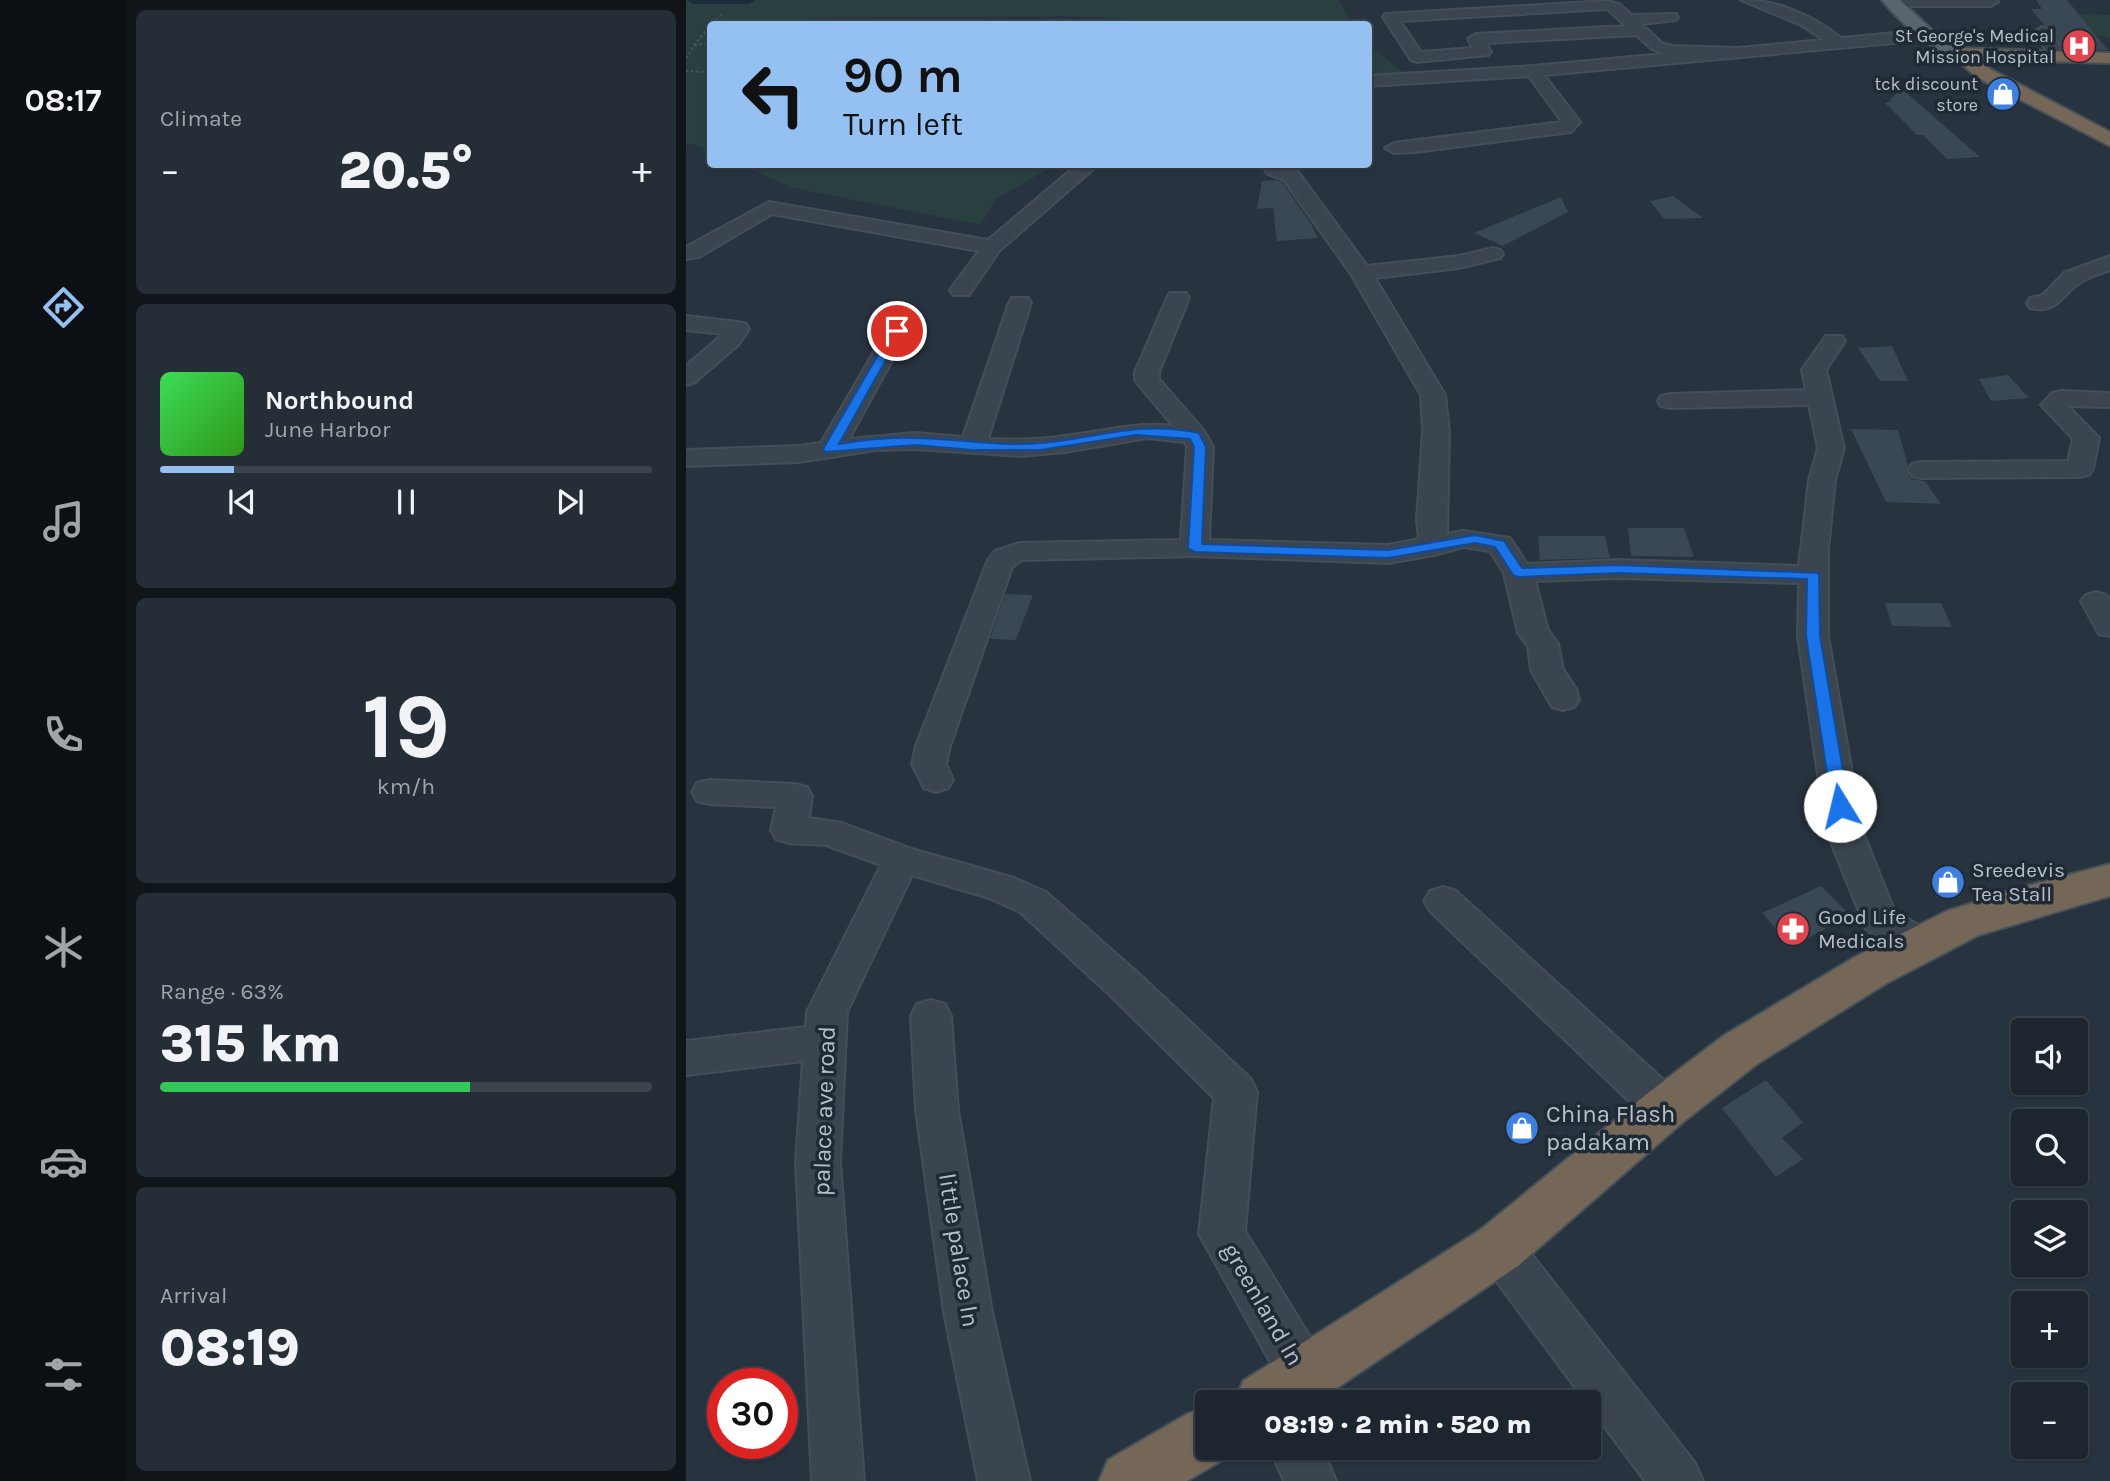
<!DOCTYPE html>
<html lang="en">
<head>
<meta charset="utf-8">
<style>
	:root { --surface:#1d262f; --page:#252e37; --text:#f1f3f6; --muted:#a0a5aa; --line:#3b434b; --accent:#94c0f2 }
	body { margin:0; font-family:Karla,sans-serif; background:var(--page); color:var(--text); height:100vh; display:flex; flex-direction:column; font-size:26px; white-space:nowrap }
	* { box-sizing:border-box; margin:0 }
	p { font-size:23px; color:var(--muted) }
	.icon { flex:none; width:38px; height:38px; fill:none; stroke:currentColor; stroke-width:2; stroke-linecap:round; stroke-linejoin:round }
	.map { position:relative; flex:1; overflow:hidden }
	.panel { display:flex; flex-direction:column; gap:10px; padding:10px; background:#10151a; width:560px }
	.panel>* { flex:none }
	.hud { position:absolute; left:21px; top:21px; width:665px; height:147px; border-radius:7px; box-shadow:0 2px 5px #0004,0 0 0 2px var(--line); background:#94c0f2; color:#111; overflow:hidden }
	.tools { position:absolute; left:1325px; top:1018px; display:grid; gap:14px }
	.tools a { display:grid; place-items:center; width:77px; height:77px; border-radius:7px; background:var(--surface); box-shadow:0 2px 5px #0004,0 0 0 2px var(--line); font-size:35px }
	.speed { position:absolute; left:21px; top:1368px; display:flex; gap:14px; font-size:35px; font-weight:700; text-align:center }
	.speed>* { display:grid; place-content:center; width:91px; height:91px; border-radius:50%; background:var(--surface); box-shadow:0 2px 5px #0004,0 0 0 2px var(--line); line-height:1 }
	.speed .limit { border:10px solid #d22; background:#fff; color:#111 }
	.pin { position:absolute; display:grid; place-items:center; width:60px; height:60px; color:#fff; margin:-30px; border:4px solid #fff; border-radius:50%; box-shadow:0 2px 7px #0007 }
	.me { position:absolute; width:77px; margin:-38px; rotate:351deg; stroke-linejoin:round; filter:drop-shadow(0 0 5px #0008) }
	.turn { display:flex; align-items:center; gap:24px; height:147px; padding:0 21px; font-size:32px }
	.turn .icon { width:91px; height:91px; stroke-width:2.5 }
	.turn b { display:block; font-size:49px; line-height:60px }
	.big { font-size:52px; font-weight:800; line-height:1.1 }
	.panel .tile { flex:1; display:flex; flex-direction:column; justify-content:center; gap:10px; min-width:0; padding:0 24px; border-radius:10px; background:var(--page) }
	.panel .dial { align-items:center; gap:0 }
	.dial b { font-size:91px; line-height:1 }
	.song { display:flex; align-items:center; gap:21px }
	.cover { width:84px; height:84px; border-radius:10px; background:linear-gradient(135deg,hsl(130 70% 55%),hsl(110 70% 35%)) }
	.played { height:7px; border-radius:4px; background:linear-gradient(90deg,var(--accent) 15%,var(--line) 15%) }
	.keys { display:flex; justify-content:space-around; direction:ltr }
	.heat { display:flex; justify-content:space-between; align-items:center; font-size:38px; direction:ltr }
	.charge { height:10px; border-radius:5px; background:linear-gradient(90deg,#34c759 63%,var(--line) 0) }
	.trip { position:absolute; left:509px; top:1390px; width:406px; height:70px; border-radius:7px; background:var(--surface); box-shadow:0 2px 5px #0004,0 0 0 2px var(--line); font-weight:800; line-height:70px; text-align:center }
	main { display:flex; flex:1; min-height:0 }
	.tabs { display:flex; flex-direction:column; width:126px; justify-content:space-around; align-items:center; background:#0c0f13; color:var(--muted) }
	.tabs .icon { width:49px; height:49px }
	.tabs .active { color:var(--accent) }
	.tabs b { font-size:32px; color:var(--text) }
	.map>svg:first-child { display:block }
	.green { fill:#293f40 }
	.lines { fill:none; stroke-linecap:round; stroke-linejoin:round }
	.canal { fill:#1a2b3c; fill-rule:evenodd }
	.building { fill:#394854 }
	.minor-casing { stroke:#444e58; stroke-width:4 }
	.major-casing { stroke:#444e58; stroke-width:4 }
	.highway-casing { stroke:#465059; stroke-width:4 }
	.path { stroke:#425857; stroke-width:2; stroke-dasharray:2.5 2.5; stroke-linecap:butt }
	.minor { fill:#3b454f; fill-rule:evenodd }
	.major { fill:#59646e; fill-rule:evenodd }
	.highway { fill:#746758; fill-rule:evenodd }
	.route { fill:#1a73e8; stroke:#114b97; stroke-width:2 }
	.labels { text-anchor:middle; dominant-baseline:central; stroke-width:7; stroke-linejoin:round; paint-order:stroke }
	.far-poi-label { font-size:18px; fill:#b7c0c9; stroke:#202a34; text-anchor:end }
	.poi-label { font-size:21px; fill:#b7c0c9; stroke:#202a34; text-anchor:start }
	.near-street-label { font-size:24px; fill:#b7c0c9; stroke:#202a34 }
	.near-poi-label { font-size:24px; fill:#b7c0c9; stroke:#202a34; text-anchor:start }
</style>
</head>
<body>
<main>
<nav class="tabs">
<b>08:17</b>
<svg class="icon active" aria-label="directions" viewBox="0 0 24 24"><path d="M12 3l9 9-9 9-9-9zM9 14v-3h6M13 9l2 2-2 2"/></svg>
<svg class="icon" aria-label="music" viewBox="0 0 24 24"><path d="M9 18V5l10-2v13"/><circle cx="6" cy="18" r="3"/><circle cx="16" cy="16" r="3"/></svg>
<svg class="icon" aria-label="phone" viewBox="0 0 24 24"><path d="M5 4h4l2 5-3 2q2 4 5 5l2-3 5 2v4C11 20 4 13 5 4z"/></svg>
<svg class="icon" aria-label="climate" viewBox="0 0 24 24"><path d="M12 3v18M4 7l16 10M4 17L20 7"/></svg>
<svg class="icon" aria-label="car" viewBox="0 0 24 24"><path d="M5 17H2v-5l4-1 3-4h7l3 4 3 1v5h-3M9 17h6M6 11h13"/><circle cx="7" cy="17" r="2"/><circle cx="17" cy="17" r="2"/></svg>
<svg class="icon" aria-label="filters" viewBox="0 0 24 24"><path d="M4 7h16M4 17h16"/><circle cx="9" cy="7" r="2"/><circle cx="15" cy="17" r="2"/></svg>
</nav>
<section class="panel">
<div class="tile"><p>Climate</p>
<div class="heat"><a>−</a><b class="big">20.5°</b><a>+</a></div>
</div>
<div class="tile">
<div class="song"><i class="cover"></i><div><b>Northbound</b><p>June Harbor</p></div></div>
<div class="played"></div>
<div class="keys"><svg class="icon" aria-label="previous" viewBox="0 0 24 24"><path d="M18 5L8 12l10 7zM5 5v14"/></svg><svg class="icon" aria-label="pause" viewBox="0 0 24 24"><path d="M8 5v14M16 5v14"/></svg><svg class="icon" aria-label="next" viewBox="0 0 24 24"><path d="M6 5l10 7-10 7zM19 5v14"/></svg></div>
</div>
<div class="tile dial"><b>19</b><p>km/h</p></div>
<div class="tile"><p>Range · 63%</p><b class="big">315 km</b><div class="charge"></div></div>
<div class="tile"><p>Arrival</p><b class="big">08:19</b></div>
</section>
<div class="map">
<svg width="1424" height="1481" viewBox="0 0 1424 1481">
	<rect width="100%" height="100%" fill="#27333f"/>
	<path class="green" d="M 0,0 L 653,0 L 667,24 L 468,24 L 465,20 L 381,16 L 129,18 L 96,24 L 24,24 L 24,151 L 8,144 L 0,145 Z
		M 1380,14 L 1424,15 L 1424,39 L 1402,32 Z
		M 683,45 L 719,74 L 683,78 Z
		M 54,165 L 369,165 L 310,199 L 295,225 L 107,188 Z"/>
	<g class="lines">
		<path class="canal" d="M 1,0 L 69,0 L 63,4 L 7,4 Z"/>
	</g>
	<path class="building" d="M 1350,0 L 1381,0 L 1422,50 L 1378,49 L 1345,9 L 1356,9 Z
		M 1215,88 L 1294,157 L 1261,159 L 1237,135 L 1231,135 L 1199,103 L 1205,102 L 1203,101 Z
		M 591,180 L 596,182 L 624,222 L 632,238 L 591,241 L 587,208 L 571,209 L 576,181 Z
		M 987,196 L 1017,218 L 978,219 L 964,201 Z
		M 875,197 L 882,212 L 817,246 L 788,233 Z
		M 1206,346 L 1222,381 L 1194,381 L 1172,348 Z
		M 1322,375 L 1343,398 L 1305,401 L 1293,379 Z
		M 1165,429 L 1212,430 L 1222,465 L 1220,471 L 1225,479 L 1239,481 L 1255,504 L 1200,502 Z
		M 942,528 L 998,528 L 1008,557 L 945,556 Z
		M 852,536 L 919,536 L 924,558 L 854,560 Z
		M 319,594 L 347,595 L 330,640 L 304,639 Z
		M 1199,603 L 1255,603 L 1266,627 L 1206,626 Z
		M 1135,886 L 1164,915 L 1106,947 L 1076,913 Z
		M 1080,1080 L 1117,1122 L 1096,1138 L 1117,1159 L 1090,1177 L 1036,1108 Z"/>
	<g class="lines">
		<g class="minor-casing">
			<path id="minor" d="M 1055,0 C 1091,0 1126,15 1155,38 L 1241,30 L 1249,35 L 1241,40 L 858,75 L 894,122 L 885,132 L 729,152 L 708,153 L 699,148 L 708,143 L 876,122 L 843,76 L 682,86 L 682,76 L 847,66 L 978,54 L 966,49 L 950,35 L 800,43 L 805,52 L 802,55 L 731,62 L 725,60 L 697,17 L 699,14 L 922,1 L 933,4 L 946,15 L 990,14 L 992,17 L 990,20 L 955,24 L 976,43 L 986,46 L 1052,48 L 1138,40 L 1115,25 ZM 921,9 L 940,26 L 790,34 L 782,39 L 787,48 L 735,52 L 714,21 Z
				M 1200,0 L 1311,0 L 1312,2 L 1305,6 L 1206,6 L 1201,5 Z
				M 1356,27 L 1361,29 L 1381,57 L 1379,60 L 1373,62 L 1367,60 L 1348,32 Z
				M 392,164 L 413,164 L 313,251 L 283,295 L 267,295 L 264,290 L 293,251 L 86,214 L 13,257 L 0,259 L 0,247 L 83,202 L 302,240 Z
				M 575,164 L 594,164 L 612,172 L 681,266 L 773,256 L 807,248 L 814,250 L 817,254 L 814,258 L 773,268 L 689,278 L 759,395 L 763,432 L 761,534 L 777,531 L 824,538 L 841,564 L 932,560 L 1113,566 L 1123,480 L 1132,448 L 1123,405 L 984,408 L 975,406 L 972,401 L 975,396 L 984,394 L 1120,390 L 1116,370 L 1140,336 L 1156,336 L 1159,341 L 1140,370 L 1158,448 L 1149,480 L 1142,550 L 1142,636 L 1176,830 L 1208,910 L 1246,934 L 1251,945 L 1246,956 L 1232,960 L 1218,956 L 1180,929 L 1140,830 L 1112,636 L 1113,583 L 932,578 L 849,581 L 862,630 L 872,644 L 877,669 L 890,689 L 893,700 L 888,707 L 877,710 L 866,707 L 845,670 L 842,646 L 832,633 L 818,573 L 804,551 L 777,547 L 748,555 L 702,563 L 509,556 L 336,560 L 326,567 L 264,746 L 260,764 L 267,780 L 262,788 L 250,792 L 238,788 L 226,764 L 230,746 L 302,560 L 309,551 L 333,543 L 495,540 L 501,447 L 499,442 L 461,438 L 379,452 L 334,456 L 229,449 L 190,450 L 113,462 L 0,466 L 0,450 L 113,446 L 135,443 L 200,331 L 203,326 L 219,326 L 222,331 L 163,439 L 229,433 L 277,437 L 323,303 L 326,298 L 342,298 L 345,303 L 302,439 C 328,440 353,440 379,436 C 415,432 450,421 487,426 L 453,385 L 449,380 L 449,372 L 481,298 L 484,293 L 500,293 L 503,298 L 473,372 L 473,379 L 518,431 L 527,447 L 523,540 L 702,545 L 733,539 L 731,519 L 737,432 L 735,395 L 665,274 L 598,180 L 582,174 Z
				M 1424,256 L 1424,270 C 1414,274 1401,277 1392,284 C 1375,297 1370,314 1344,308 L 1341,303 L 1344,298 L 1357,295 L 1378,273 Z
				M 0,316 L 52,322 L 60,324 L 63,329 L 52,345 L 8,383 L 0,385 L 0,366 L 37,334 L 0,330 Z
				M 1375,391 L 1424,393 L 1424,407 L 1382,406 L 1413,438 L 1407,469 L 1403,475 L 1394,477 L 1235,478 L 1226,476 L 1222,470 L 1226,464 L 1235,462 L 1382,461 L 1387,439 L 1355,405 L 1366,393 Z
				M 1410,592 L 1420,595 L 1424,600 L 1424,636 L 1413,634 L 1395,601 L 1400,595 Z
				M 23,780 L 109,784 L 121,787 L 126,796 L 123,818 L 156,823 L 226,849 L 328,878 L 360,892 L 454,975 L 565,1079 L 571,1092 L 559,1231 L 637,1358 L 644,1375 L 637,1392 L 619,1400 L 601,1392 L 513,1234 L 528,1098 L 426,997 L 334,912 L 303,898 L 226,875 L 161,1012 L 154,1162 L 178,1481 L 126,1481 L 110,1162 L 117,1061 L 0,1075 L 0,1041 L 120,1027 L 121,1012 L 195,865 L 140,845 L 103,843 L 90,839 L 85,830 L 90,807 L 23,804 L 11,801 L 6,792 L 11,783 Z
				M 757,887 L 770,891 L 994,1095 L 1000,1108 L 994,1121 L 979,1126 L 964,1121 L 744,911 L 738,901 L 744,891 Z
				M 245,1000 L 259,1004 L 265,1016 L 272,1110 L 306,1312 L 344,1481 L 292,1481 L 258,1312 L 230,1110 L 225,1016 L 231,1004 Z
				M 813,1226 L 829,1233 L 1009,1463 L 1017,1481 L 959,1481 L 903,1406 L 903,1402 L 900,1402 L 797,1263 L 790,1248 L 797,1233 Z
				M 583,1447 L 636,1447 L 650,1481 L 598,1481 Z"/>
		</g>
		<g class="major-casing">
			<path id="major" d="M 1196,0 L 1214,0 L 1247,31 L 1282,53 L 1279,57 C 1256,63 1210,18 1196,0 Z"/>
		</g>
		<g class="highway-casing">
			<path id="highway" d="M 1273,48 L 1424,53 L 1424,63 L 1291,59 L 1304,69 L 1424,132 L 1424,146 L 1290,77 L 1264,53 Z
				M 1424,864 L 1424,896 L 1293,935 L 1201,983 L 1071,1064 L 996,1123 L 832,1266 L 630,1402 L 549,1402 L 557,1381 L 794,1230 L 962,1093 L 1037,1036 L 1169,957 L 1261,911 L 1341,886 Z
				M 522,1406 L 522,1447 L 547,1447 L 543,1456 L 501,1481 L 413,1481 L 422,1460 L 501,1414 Z"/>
		</g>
		<path class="path" d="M 27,24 L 35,15
			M 8,45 L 24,27
			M 0,58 L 8,46 L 24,42
			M 0,71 L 24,72"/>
		<use href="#minor" class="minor"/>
		<use href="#major" class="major"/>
		<use href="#highway" class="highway"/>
	</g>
	<path class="route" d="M 211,328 L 216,331 L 153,444 C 177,440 202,437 227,438 C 269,438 312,447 355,443 C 411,438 456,420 513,433 L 520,447 L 516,544 L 702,550 L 789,535 L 818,541 L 836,568 L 932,565 L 1133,573 L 1134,636 L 1163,806 L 1154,811 L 1146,806 L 1120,636 L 1121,579 L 932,573 L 832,577 L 827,575 L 809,547 L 789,543 L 702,558 L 509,552 L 502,548 L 508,447 L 504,439 L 450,435 L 354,450 L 287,450 L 229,445 L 139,452 L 137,449 L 206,331 Z"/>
	<defs>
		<g id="hospital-disc" transform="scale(1.75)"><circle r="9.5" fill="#e0444e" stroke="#202a34"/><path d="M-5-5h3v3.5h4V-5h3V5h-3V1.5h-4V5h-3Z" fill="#fff"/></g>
		<g id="shop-disc" transform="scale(1.75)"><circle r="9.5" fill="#3f7fe0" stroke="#202a34"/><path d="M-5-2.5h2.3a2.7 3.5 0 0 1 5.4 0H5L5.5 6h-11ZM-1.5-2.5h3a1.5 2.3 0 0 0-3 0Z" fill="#fff"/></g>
		<g id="pharmacy-disc" transform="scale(1.75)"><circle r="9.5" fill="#e0444e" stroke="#202a34"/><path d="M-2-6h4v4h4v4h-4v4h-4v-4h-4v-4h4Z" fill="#fff"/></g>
	</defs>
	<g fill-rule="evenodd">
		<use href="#hospital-disc" x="1393" y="46"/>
		<use href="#shop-disc" x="1317" y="94"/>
		<use href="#shop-disc" x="1262" y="882"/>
		<use href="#pharmacy-disc" x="1107" y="929"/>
		<use href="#shop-disc" x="836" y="1128"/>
	</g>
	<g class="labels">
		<g class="far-poi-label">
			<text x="1368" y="36">St George's Medical<tspan x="1368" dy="21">Mission Hospital</tspan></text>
			<text x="1292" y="84">tck discount<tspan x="1292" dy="21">store</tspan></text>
		</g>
		<g class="poi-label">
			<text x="1286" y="870">Sreedevis<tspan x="1286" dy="24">Tea Stall</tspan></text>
			<text x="1132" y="917">Good Life<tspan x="1132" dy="24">Medicals</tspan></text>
		</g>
		<g class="near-street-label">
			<text transform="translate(138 1111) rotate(-88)">palace ave road</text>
			<text transform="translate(273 1250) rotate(81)">little palace ln</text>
			<text transform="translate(577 1304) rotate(60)">greenland ln</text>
		</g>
		<g class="near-poi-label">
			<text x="860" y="1114">China Flash<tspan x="860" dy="28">padakam</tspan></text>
		</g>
	</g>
</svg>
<div class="tools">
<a><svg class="icon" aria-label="sound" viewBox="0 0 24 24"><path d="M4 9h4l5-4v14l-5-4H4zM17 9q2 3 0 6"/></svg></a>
<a><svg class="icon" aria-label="search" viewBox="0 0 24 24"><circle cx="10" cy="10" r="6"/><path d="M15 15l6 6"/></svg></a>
<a><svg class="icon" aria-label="layers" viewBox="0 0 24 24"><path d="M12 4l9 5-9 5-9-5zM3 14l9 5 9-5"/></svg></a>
<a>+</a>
<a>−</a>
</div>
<div class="speed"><div class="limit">30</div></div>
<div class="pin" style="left:211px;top:331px;background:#d93025"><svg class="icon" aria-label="arrive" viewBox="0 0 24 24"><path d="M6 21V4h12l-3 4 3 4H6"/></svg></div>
<svg class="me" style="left:1154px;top:806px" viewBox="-20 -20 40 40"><circle r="19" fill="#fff"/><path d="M0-13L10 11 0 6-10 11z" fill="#1a73e8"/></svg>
<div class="trip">08:19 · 2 min · 520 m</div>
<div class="hud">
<div class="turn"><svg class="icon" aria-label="left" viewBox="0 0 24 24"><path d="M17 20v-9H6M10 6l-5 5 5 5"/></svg><div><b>90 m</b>Turn left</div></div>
</div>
</div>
</main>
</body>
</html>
